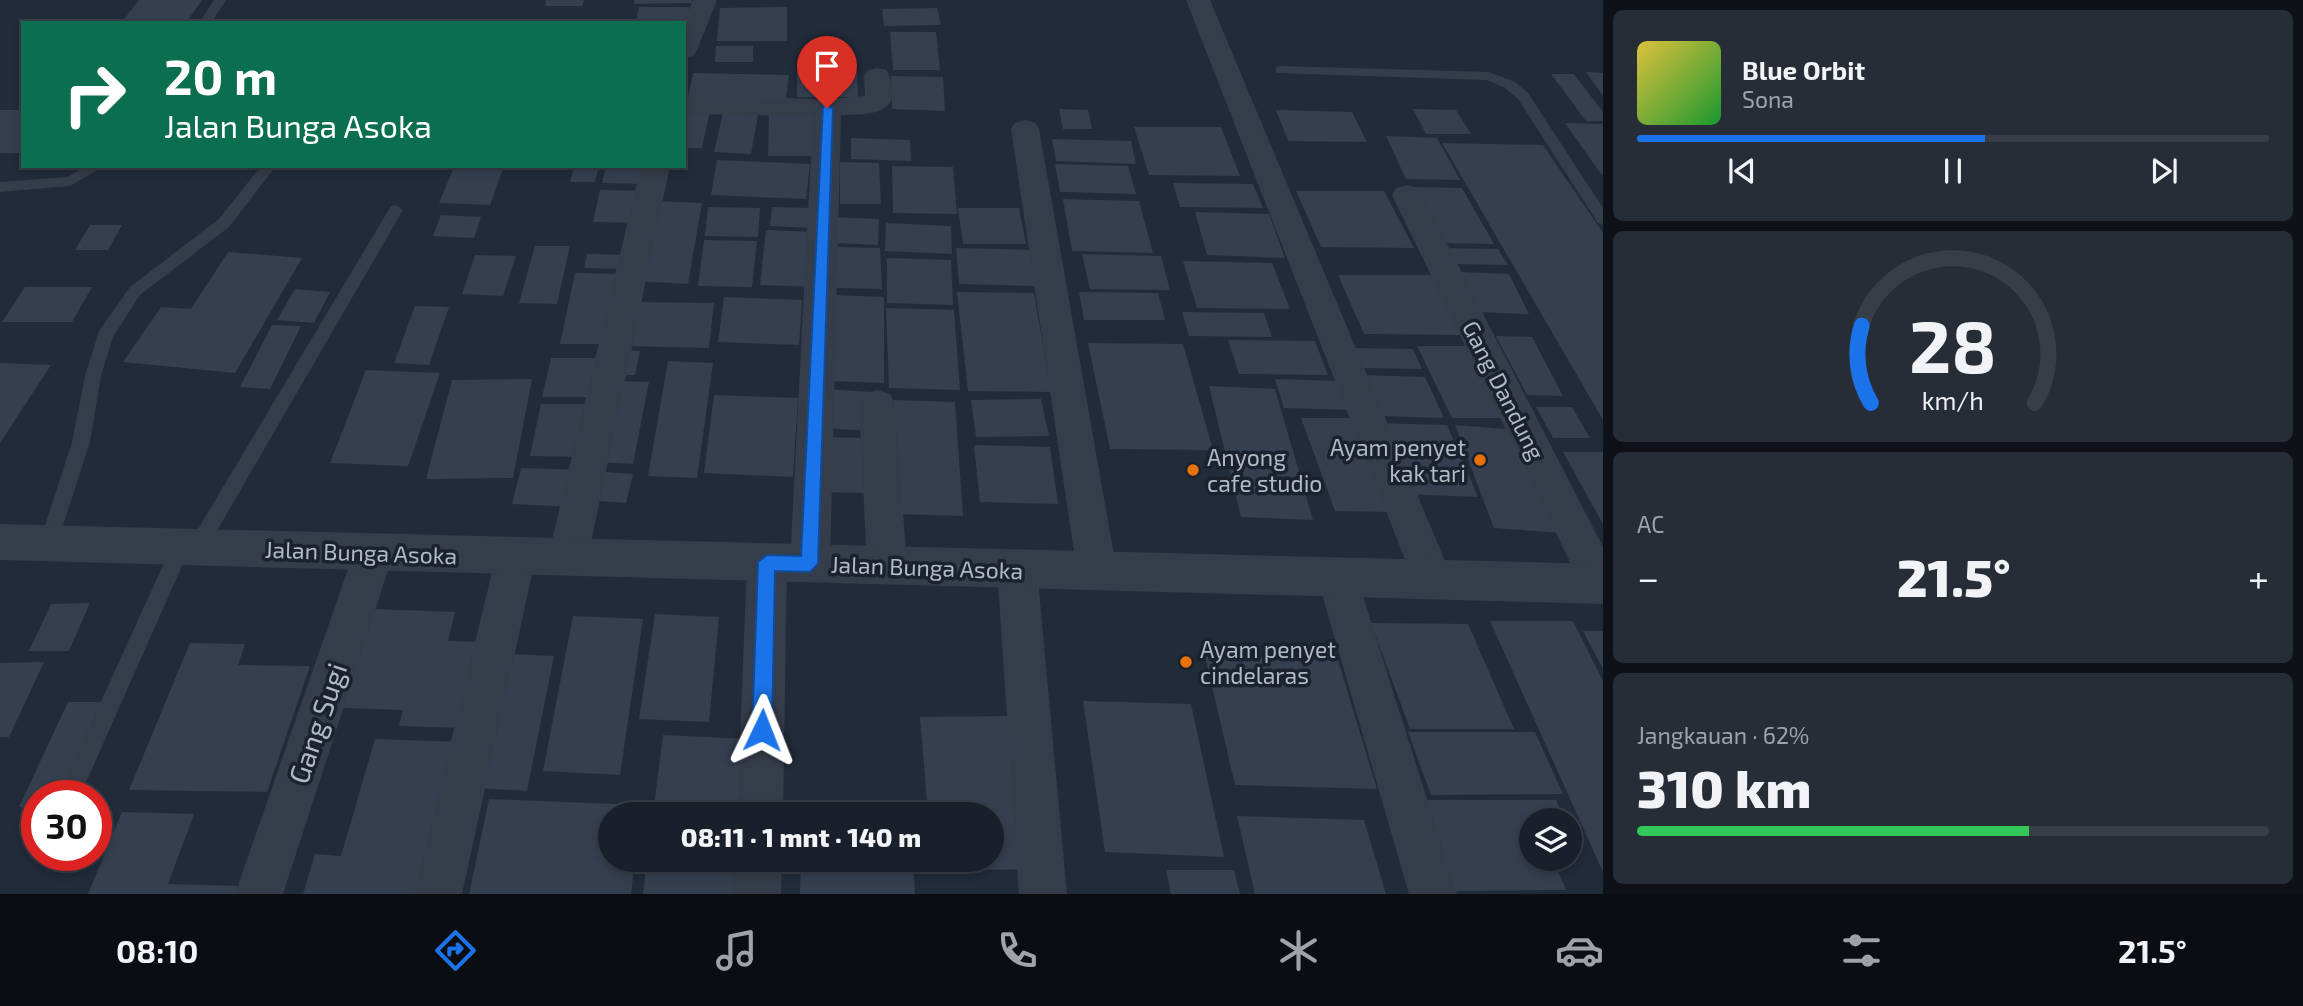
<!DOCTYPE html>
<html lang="id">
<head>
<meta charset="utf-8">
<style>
	:root { --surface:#1a202b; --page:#272d37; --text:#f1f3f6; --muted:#9fa3a9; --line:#383e47; --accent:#1a73e8 }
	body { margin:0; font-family:"Exo 2",sans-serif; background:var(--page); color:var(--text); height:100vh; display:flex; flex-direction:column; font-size:26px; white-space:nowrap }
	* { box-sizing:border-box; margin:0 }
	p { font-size:23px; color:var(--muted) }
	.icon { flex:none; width:38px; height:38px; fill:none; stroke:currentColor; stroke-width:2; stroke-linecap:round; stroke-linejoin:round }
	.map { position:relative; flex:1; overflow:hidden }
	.side { display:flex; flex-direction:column; gap:10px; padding:10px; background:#0e1218; width:700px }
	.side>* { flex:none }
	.banner { position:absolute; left:21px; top:21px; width:665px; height:147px; border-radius:0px; box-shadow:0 4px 10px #0003,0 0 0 2px var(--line); background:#0b6e4f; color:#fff; overflow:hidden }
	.fabs { position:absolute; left:1519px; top:808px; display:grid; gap:14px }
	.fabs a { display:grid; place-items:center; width:63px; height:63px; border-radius:50%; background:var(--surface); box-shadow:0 4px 10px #0003,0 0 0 2px var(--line); font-size:35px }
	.speed { position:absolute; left:21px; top:780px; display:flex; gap:14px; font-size:35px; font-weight:700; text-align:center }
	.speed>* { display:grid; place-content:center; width:91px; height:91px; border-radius:50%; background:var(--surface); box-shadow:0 4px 10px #0003,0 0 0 2px var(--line); line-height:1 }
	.speed .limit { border:10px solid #d22; background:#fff; color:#111 }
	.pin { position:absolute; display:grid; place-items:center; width:60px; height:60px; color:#fff; margin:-72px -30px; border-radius:50% 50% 50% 0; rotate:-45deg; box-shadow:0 0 7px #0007 }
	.pin .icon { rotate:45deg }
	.me { position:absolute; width:77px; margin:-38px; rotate:2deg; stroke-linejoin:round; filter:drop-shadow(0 0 5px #0008) }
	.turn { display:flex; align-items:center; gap:24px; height:147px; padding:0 28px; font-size:32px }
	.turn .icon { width:91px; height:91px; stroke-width:2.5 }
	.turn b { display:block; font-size:49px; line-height:60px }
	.big { font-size:52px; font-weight:800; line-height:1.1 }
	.side .widget { flex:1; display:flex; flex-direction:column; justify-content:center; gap:10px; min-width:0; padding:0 24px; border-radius:10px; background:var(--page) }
	.side .dial { align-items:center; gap:0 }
	.dial svg { height:182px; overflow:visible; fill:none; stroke:var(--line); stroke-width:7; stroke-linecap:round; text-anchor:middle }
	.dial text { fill:var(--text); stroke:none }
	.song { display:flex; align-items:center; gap:21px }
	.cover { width:84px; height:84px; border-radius:10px; background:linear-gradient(135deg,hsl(50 70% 55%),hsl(130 70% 35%)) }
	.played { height:7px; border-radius:4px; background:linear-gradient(90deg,var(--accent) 55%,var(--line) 55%) }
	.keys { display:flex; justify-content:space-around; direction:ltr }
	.heat { display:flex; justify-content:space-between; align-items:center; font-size:38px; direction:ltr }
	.charge { height:10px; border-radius:5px; background:linear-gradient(90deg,#34c759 62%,var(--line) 0) }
	.trip { position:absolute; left:598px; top:802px; width:406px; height:70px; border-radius:35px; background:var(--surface); box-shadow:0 4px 10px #0003,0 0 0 2px var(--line); font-weight:800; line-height:70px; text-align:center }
	.dock { display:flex; height:112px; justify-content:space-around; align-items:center; background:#0a0d11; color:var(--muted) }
	.dock .icon { width:49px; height:49px }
	.dock .on { color:var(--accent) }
	.dock b { font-size:32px; color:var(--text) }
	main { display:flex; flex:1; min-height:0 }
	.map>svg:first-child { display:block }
	.building { fill:#353f50 }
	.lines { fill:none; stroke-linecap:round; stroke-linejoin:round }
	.service { fill:#363d4a; fill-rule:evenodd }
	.minor { fill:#363d4a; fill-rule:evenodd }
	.tertiary { fill:#363d4a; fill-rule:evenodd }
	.route { fill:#1a73e8; stroke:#114b97; stroke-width:2 }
	.food-dot { fill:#e8710a; stroke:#1b222e; stroke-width:2.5 }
	.labels { text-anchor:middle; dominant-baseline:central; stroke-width:7; stroke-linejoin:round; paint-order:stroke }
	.street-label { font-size:23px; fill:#b1b8c6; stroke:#1b222e }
	.poi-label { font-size:23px; fill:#b1b8c6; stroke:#1b222e; text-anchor:start }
	.near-street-label { font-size:28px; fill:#b1b8c6; stroke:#1b222e }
</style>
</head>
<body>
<main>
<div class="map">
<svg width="1603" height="894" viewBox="0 0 1603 894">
	<rect width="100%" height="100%" fill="#222b39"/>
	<path class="building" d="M 139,0 L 202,0 L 186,23 L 121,23 Z
		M 546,0 L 584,0 L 582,6 L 545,6 Z
		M 634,0 L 692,0 L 692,3 L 634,4 Z
		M 639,7 L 689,7 L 687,23 L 636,23 Z
		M 787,7 L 787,41 L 717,41 L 720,8 Z
		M 937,8 L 941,25 L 884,26 L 882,9 Z
		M 890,32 L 936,32 L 940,70 L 893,70 Z
		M 716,46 L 753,46 L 753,62 L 715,62 Z
		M 797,70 L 857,70 L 858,97 L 797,97 Z
		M 1586,72 L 1603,73 L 1603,96 Z
		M 693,73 L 789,75 L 786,99 L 688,97 Z
		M 1551,74 L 1574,74 L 1603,112 L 1603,121 L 1586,121 Z
		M 891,76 L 943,77 L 945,111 L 892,109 Z
		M 1059,109 L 1088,110 L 1092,129 L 1063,129 Z
		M 1413,109 L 1456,110 L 1471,134 L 1426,134 Z
		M 0,110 L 23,110 L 23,153 L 0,153 Z
		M 684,110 L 710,111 L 702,148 L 684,148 Z
		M 1276,110 L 1352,112 L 1367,142 L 1288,141 Z
		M 723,113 L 758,115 L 751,154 L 714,152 Z
		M 769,113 L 820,113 L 821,156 L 768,156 Z
		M 1565,123 L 1603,124 L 1603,174 L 1601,174 Z
		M 1134,127 L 1221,127 L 1240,176 L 1149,175 Z
		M 1386,136 L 1437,138 L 1460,180 L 1406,179 Z
		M 851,138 L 910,140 L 911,161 L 851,159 Z
		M 1052,139 L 1131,141 L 1136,164 L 1056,161 Z
		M 1442,143 L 1543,145 L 1603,233 L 1603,420 Z
		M 717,160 L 810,164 L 806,199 L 711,195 Z
		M 840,162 L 879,163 L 881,204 L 840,204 Z
		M 1055,164 L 1128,166 L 1136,194 L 1060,192 Z
		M 574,166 L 599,166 L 595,182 L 570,182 Z
		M 606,166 L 652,167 L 649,184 L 602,183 Z
		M 892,166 L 953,167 L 957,214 L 893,213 Z
		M 454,167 L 503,169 L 490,205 L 439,203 Z
		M 1173,183 L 1253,184 L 1263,208 L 1180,207 Z
		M 1411,187 L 1462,188 L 1494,244 L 1440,243 Z
		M 600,190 L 649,191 L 643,223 L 593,222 Z
		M 1296,191 L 1384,191 L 1414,248 L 1321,247 Z
		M 1063,199 L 1139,201 L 1153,253 L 1072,251 Z
		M 656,201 L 702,203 L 688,284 L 638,281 Z
		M 708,207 L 760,208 L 758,237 L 705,236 Z
		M 772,207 L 812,208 L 811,228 L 770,226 Z
		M 958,208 L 1019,208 L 1026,244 L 963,244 Z
		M 1195,212 L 1269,214 L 1285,258 L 1207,255 Z
		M 441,215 L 481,217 L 474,238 L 433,236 Z
		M 834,217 L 879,219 L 878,245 L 833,243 Z
		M 886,223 L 951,226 L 952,254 L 885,251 Z
		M 90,225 L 122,225 L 108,250 L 75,250 Z
		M 766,230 L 817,232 L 814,287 L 760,285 Z
		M 704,240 L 757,241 L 752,287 L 698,286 Z
		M 535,246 L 570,246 L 557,304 L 519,303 Z
		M 834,247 L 880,248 L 882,289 L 834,288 Z
		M 956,248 L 1033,250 L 1038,286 L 959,284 Z
		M 1442,248 L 1498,249 L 1508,265 L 1451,264 Z
		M 228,252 L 302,258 L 235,373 L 123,362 L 161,307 L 191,309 Z
		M 587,254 L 631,255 L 628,269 L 584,268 Z
		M 1082,254 L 1161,256 L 1170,290 L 1090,289 Z
		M 475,255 L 516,256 L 503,296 L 462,294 Z
		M 887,258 L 951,260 L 953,305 L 887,303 Z
		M 1183,261 L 1272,263 L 1290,309 L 1197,308 Z
		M 1458,272 L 1509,274 L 1529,314 L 1477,312 Z
		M 575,273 L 626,274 L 614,344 L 560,344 Z
		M 1338,275 L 1441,275 L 1471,335 L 1364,334 Z
		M 25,287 L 92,287 L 72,322 L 2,322 Z
		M 295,289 L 330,292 L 314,323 L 277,320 Z
		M 957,292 L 1034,293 L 1051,392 L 968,391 Z
		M 1079,292 L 1158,293 L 1165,320 L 1084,320 Z
		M 834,295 L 884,297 L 884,383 L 830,381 Z
		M 724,297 L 802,300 L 799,345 L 718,342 Z
		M 633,302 L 714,303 L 709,348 L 624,346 Z
		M 415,306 L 449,307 L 429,365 L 394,363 Z
		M 886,308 L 954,310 L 960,390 L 889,388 Z
		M 1182,312 L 1264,313 L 1272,337 L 1189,336 Z
		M 272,325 L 301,326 L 270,389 L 240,387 Z
		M 1496,336 L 1532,337 L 1563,396 L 1527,395 Z
		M 1228,340 L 1315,341 L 1328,375 L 1239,374 Z
		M 1088,343 L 1183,344 L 1213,450 L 1110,449 Z
		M 1417,346 L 1475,346 L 1514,418 L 1452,418 Z
		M 1350,348 L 1413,349 L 1422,369 L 1358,368 Z
		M 619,350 L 640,351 L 635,375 L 614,375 Z
		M 551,358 L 596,358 L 588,397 L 542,397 Z
		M 668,361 L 713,363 L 697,478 L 648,476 Z
		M 0,363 L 51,365 L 0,443 Z
		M 366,370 L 440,373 L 408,466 L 330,463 Z
		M 1362,375 L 1425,377 L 1444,418 L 1378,416 Z
		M 532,379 L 513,478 L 426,479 L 452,380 Z
		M 1275,379 L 1340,381 L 1351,410 L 1284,408 Z
		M 615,381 L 649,382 L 633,464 L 598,462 Z
		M 1209,386 L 1275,389 L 1313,520 L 1241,517 Z
		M 826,389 L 872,392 L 871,431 L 823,428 Z
		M 714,395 L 798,398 L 793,477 L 704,473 Z
		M 1041,399 L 1049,436 L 976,437 L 971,400 Z
		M 894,400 L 955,402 L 963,516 L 897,514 Z
		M 541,404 L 595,404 L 586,457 L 530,456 Z
		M 1536,407 L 1572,407 L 1590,438 L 1553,438 Z
		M 1301,418 L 1352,418 L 1390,512 L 1335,511 Z
		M 1376,423 L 1447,425 L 1478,497 L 1403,494 Z
		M 1455,425 L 1519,430 L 1562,533 L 1494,528 Z
		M 823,437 L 866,438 L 865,493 L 821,492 Z
		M 974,445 L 1050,447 L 1058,504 L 980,502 Z
		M 1563,452 L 1603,452 L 1603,524 Z
		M 521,468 L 582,470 L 574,507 L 512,504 Z
		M 593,471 L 633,474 L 626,503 L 585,500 Z
		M 90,603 L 69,651 L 29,651 L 51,604 Z
		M 375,609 L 455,612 L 448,641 L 484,642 L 463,728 L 399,726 L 403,710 L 343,708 Z
		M 655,614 L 719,617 L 709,722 L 639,719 Z
		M 573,616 L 643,619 L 620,775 L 543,771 Z
		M 1490,621 L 1573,621 L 1603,681 L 1603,872 Z
		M 1371,623 L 1468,624 L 1514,729 L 1410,729 Z
		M 1583,631 L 1603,631 L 1603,669 Z
		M 190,643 L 245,644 L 238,665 L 310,666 L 267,792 L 129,790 Z
		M 510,654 L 554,656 L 527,791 L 479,788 Z
		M 1205,656 L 1338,660 L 1377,789 L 1235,785 Z
		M 44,662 L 9,737 L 0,737 L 0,663 Z
		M 1083,701 L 1191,704 L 1224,857 L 1105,852 Z
		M 68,702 L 101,702 L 59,796 L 37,796 L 37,807 L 19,807 Z
		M 1009,716 L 1032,869 L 934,871 L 933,859 L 992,859 L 992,814 L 928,814 L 920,717 Z
		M 1408,732 L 1535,732 L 1563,794 L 1431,795 Z
		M 663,735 L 748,739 L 743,814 L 653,814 Z
		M 375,739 L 462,742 L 424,894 L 303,894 L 315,854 L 341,856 Z
		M 489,799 L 641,805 L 640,814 L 611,814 L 611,859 L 635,859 L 631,894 L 469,894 Z
		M 1419,800 L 1556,800 L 1565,821 L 1531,821 L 1531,859 L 1553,859 L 1566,890 L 1452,891 Z
		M 122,812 L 194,814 L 168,884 L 241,886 L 238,894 L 88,894 Z
		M 1237,816 L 1364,820 L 1386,894 L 1255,894 Z
		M 647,859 L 739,859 L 737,894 L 643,894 Z
		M 801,859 L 913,859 L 915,894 L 800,894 Z
		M 1166,870 L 1234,870 L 1240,894 L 1171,894 Z"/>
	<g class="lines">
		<path class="service" d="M 214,0 L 226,0 L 211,23 L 199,23 Z
			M 1280,66 L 1489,72 L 1515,82 L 1528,93 L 1603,208 L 1603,224 L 1598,223 L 1518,99 L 1505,88 L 1487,80 L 1276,73 L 1276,67 Z
			M 86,166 L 104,166 L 70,186 L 0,192 L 0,182 L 67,177 Z
			M 261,166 L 276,166 L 229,227 L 140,295 L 113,337 L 101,376 L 90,442 L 57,544 L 55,550 L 48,552 L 41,550 L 39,544 L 72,442 L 85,376 L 99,331 L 130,287 L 219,219 Z
			M 396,205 L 403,210 L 204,553 L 197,555 L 189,550 L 80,796 L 58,796 L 174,541 L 181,539 L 189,544 L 391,206 Z"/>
		<path class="minor" d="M 693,0 L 717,0 L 697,50 L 693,56 L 684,58 L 683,23 Z
			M 1186,0 L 1210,0 L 1453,580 L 1447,593 L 1433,599 L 1419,593 L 1413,580 Z
			M 877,68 L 886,70 C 891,77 891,84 892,92 C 894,117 857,114 841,115 L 830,564 L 824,577 L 810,582 L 796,577 L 790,564 L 813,116 L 684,114 L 684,96 L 827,99 L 865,96 L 864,76 L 868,70 Z
			M 1025,120 L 1035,123 L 1039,129 L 1117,572 L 1111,585 L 1097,590 L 1083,585 L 1077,572 L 1011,129 L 1015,123 Z
			M 641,166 L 670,166 L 588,557 L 582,570 L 568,575 L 554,570 L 548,557 Z
			M 1407,185 L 1418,188 L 1422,195 L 1603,547 L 1603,602 L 1587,597 L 1392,195 L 1396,188 Z
			M 877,390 L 890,394 L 895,404 L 907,566 L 901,579 L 887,584 L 873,579 L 867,566 L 859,404 L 864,394 Z
			M 374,534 L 388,539 L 394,552 L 283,894 L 235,894 L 354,552 L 360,539 Z
			M 516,538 L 530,543 L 536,556 L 462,894 L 414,894 L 496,556 L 502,543 Z
			M 767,544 L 781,549 L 787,562 L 783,814 L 737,814 L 747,562 L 753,549 Z
			M 1017,551 L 1031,556 L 1037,569 L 1067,894 L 1019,894 L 997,569 L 1003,556 Z
			M 1337,558 L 1351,564 L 1357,577 L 1457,894 L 1409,894 L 1317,577 L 1323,564 Z
			M 734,859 L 782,859 L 781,894 L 733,894 Z"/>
		<path class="tertiary" d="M 0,524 L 1603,564 L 1603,604 L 0,560 Z"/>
	</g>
	<path class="route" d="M 823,105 L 833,108 L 818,564 L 810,572 L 775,571 L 772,730 L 769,737 L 762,740 L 755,737 L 752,730 L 758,562 L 767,555 L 801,556 Z"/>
	<g class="food-dot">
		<circle cx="1480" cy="460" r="7"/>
		<circle cx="1193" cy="470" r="7"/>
		<circle cx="1186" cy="662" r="7"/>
	</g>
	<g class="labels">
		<g class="street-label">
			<text transform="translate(1504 390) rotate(63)">Gang Dandung</text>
			<text transform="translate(361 552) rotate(2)">Jalan Bunga Asoka</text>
			<text transform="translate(927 567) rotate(2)">Jalan Bunga Asoka</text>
		</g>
		<g class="poi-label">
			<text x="1466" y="447" text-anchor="end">Ayam penyet<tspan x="1466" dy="26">kak tari</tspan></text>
			<text x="1207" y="457">Anyong<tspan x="1207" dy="26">cafe studio</tspan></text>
			<text x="1200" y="649">Ayam penyet<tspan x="1200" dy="26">cindelaras</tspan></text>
		</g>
		<g class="near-street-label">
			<text transform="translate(317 723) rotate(-71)">Gang Sugi</text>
		</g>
	</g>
</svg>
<div class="fabs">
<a><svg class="icon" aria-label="layers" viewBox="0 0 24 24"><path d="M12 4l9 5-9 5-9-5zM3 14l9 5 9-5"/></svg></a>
</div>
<div class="speed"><div class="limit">30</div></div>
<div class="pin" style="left:827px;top:108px;background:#d93025"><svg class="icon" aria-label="arrive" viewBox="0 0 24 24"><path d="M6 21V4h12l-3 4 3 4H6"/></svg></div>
<svg class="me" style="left:762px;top:730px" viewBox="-20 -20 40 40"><path d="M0-17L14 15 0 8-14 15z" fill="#1a73e8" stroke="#fff" stroke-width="4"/></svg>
<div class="trip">08:11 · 1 mnt · 140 m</div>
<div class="banner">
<div class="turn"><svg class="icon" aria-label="right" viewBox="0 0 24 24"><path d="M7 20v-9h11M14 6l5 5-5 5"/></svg><div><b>20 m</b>Jalan Bunga Asoka</div></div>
</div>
</div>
<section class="side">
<div class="widget">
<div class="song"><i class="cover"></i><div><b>Blue Orbit</b><p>Sona</p></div></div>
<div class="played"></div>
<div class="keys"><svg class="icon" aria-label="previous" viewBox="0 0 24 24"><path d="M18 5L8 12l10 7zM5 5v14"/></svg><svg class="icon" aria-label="pause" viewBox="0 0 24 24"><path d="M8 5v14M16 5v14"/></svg><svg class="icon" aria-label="next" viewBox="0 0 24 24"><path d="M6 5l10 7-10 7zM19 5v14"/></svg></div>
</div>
<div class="widget dial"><svg viewBox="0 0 100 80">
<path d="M14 69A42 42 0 1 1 86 69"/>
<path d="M14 69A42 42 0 0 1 10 35" stroke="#1a73e8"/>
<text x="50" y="56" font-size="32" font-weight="700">28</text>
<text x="50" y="72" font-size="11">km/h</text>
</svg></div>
<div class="widget"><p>AC</p>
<div class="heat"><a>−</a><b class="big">21.5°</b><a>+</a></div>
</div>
<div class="widget"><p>Jangkauan · 62%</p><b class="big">310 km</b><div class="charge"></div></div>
</section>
</main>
<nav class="dock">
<b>08:10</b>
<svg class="icon on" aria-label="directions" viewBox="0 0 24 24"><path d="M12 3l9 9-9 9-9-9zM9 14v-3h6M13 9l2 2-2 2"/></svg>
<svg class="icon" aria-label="music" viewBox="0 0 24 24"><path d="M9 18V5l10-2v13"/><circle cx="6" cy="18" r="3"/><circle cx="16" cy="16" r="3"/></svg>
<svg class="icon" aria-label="phone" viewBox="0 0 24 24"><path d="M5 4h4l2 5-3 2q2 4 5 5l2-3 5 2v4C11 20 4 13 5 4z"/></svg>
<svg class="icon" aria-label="climate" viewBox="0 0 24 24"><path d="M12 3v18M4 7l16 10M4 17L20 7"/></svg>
<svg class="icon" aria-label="car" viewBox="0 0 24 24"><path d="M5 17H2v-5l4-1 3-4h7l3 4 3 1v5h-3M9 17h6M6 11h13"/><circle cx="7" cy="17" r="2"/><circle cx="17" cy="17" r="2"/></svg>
<svg class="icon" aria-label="filters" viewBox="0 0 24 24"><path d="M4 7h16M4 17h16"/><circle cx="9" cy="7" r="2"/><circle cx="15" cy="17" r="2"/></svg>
<b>21.5°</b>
</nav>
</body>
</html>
